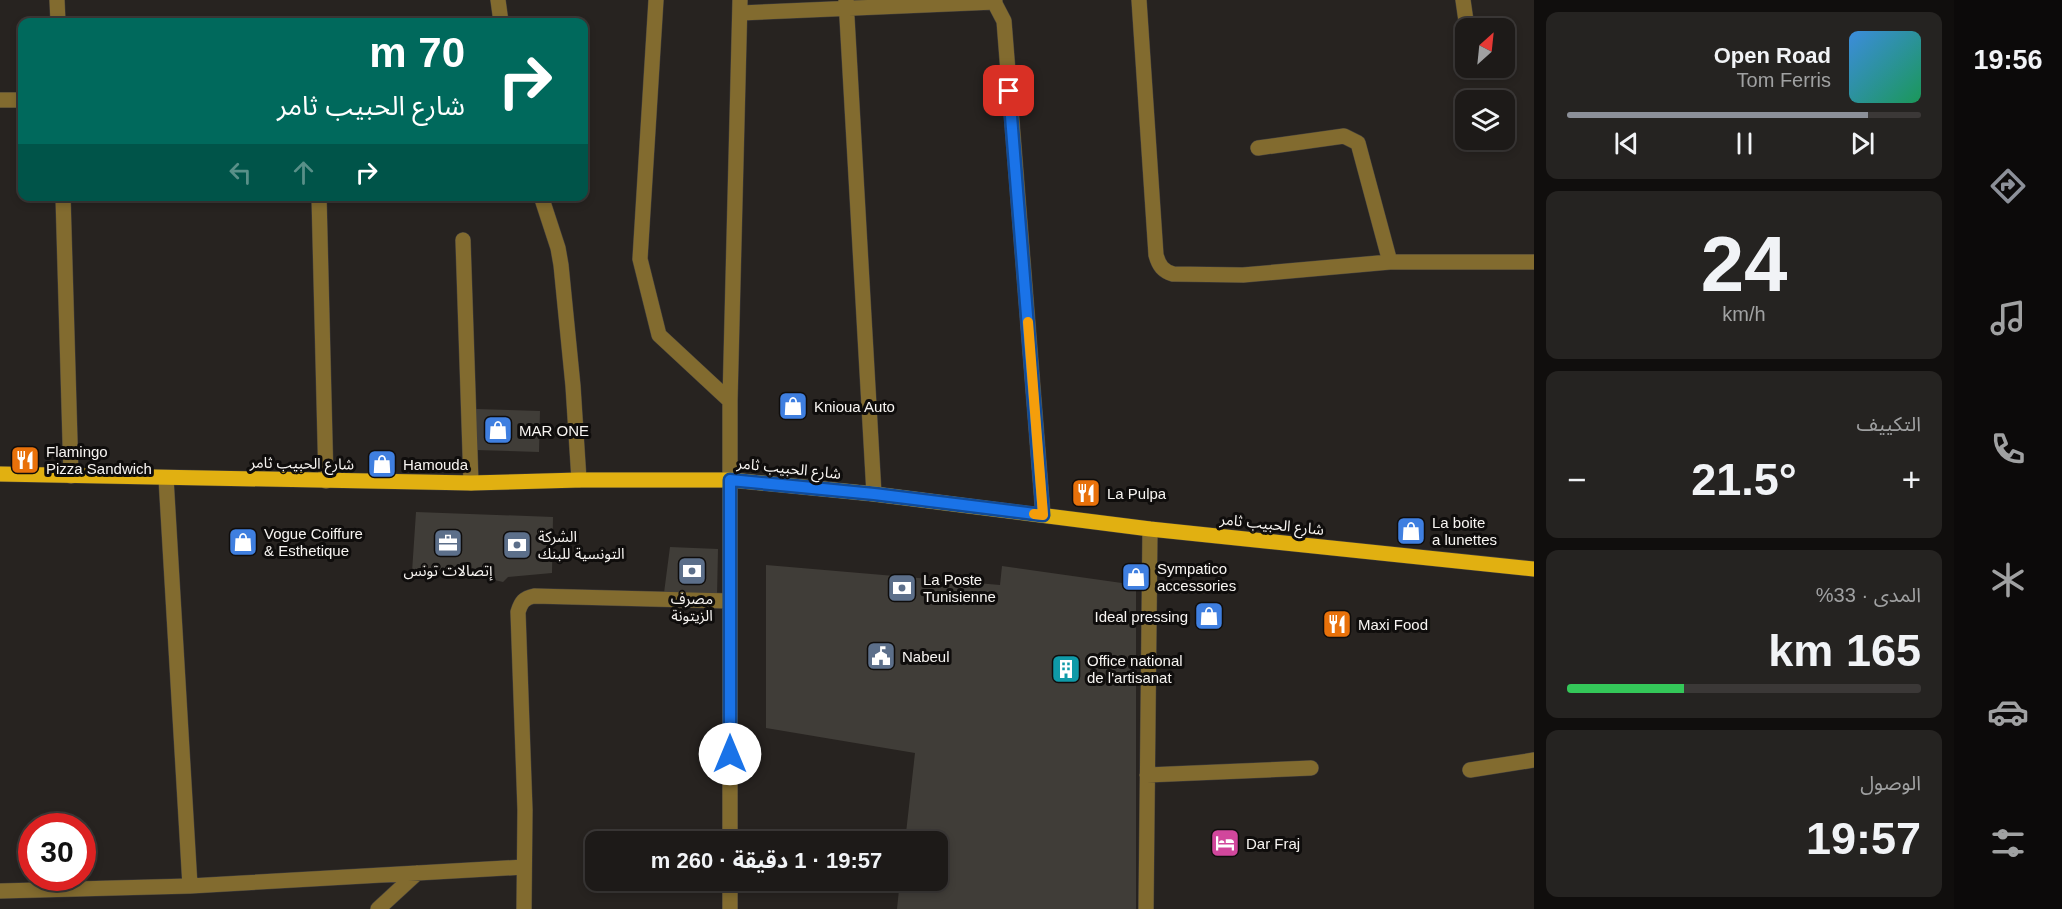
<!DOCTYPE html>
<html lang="ar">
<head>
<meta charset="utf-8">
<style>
	:root { --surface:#1d1a18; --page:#252321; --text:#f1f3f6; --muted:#a0a1a2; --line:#3b3837; --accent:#8c9099 }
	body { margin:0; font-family:Helvetica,"Noto Sans Arabic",sans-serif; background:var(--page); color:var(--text); direction:rtl; height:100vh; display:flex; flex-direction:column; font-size:22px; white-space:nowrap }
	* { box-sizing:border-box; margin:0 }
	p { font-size:20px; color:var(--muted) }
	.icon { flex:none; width:33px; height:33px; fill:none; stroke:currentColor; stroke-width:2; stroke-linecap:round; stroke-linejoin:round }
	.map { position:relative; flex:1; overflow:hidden; direction:ltr }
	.side { display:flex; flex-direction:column; gap:12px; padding:12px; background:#100e0d; width:420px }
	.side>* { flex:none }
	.guide { position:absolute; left:18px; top:18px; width:570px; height:183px; border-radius:12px; box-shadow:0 3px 9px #0003,0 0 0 2px var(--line); direction:rtl; background:#00695c; color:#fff; overflow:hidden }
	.needle { width:39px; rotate:27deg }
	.buttons { position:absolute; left:1455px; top:18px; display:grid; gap:12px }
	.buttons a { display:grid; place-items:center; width:60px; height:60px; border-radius:12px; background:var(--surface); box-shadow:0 3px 9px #0003,0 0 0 2px var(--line); font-size:30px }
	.speed { position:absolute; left:18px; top:813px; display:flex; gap:12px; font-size:30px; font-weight:700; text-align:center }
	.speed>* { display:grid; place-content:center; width:78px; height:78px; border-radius:50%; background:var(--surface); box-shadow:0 3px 9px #0003,0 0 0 2px var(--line); line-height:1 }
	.speed .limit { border:9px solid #d22; background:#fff; color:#111 }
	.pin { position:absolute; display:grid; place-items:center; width:51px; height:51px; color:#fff; margin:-26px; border-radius:12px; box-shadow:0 3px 9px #0006 }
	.me { position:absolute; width:66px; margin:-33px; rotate:0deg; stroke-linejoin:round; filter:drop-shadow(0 0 4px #0008) }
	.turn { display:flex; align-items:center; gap:21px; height:126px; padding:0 24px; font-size:27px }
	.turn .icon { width:78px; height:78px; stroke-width:2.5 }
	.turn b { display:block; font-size:42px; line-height:51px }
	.lanes { display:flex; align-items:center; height:57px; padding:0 24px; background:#0003; justify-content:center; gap:30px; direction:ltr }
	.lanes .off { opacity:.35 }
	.big { font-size:45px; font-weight:700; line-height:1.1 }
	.side .tile { flex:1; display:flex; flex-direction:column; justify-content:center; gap:9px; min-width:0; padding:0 21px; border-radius:12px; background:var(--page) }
	.side .dial { align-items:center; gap:0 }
	.dial b { font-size:78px; line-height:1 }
	.song { display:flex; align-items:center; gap:18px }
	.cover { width:72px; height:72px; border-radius:9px; background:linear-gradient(135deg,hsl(210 70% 55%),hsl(150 70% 35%)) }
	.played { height:6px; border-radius:3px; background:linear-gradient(90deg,var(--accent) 85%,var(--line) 85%) }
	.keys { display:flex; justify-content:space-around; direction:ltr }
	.heat { display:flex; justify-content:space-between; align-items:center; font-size:33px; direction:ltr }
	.charge { height:9px; border-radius:4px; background:linear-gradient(90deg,#34c759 33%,var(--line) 0) }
	.trip { position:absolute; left:585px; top:831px; width:363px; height:60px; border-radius:12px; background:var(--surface); box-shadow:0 3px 9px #0003,0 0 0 2px var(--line); font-weight:700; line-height:60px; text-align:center; direction:rtl }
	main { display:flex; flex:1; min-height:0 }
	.dock { display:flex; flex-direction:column; width:108px; justify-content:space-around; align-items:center; background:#0c0a0a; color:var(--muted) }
	.dock .icon { width:42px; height:42px }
	.dock .current { color:var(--accent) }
	.dock b { font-size:27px; color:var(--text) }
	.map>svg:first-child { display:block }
	.building { fill:#403d38 }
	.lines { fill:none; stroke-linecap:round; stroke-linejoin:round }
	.minor-casing { stroke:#44403d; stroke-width:16 }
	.major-casing { stroke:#44403d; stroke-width:16 }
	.minor { stroke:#826b2f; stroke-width:15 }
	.major { stroke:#e1b011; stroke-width:15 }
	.route-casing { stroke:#114b97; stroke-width:15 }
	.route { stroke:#1a73e8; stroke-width:10 }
	.slow { stroke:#f59e0b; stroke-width:10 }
	.labels { text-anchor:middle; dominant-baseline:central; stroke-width:6; stroke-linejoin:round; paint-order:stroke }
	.poi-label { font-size:15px; fill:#f7f4f1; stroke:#0f0d0c; text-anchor:start }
	.street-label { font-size:15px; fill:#f7f4f1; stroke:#0f0d0c }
</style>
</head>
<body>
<main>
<nav class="dock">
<b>19:56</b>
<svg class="icon current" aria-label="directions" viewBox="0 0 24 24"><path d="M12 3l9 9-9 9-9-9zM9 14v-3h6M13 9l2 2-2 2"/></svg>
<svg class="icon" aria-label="music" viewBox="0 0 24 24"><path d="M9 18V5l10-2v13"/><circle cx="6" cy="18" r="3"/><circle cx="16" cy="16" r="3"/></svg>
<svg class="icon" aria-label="phone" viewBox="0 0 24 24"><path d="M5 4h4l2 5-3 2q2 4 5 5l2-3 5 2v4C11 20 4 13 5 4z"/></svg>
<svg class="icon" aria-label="climate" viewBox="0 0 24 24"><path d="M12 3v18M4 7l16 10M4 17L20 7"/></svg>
<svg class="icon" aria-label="car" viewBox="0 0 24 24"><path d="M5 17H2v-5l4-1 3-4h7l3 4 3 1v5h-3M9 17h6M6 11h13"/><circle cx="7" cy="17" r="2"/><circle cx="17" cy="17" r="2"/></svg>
<svg class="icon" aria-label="filters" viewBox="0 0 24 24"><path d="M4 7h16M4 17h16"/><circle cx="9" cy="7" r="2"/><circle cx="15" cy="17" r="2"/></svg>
</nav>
<section class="side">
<div class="tile">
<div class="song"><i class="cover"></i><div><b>Open Road</b><p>Tom Ferris</p></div></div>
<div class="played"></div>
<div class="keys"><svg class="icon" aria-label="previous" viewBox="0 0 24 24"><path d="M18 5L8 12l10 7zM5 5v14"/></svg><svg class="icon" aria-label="pause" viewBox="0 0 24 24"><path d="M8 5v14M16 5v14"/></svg><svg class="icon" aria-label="next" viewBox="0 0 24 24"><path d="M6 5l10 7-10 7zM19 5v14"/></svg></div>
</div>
<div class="tile dial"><b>24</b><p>km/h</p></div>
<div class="tile"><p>التكييف</p>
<div class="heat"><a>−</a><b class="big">21.5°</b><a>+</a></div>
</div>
<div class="tile"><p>المدى · 33%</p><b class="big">165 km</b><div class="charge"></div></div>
<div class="tile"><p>الوصول</p><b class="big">19:57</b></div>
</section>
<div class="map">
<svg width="1534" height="909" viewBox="0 0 1534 909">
	<rect width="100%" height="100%" fill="#272320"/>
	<path class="building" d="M 476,409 L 540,411 L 539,452 L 476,450 Z
		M 416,512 L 553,517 L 552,573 L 508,577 L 503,582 L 483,577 L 412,572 Z
		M 670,547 L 718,549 L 717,596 L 664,593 Z
		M 766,565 L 1000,585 L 1002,566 L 1136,585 L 1136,909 L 897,909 L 900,880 L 938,880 L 938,842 L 905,842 L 915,753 L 766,728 Z"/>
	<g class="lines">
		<g class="minor-casing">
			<path id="minor" d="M 57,0 L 58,22
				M 498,0 L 501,22
				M 656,0 L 640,259 L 659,335 L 730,401
				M 846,0 L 874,494
				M 993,0 L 1004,21 L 1043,515
				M 1139,0 L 1156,255 C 1159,266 1163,271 1173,274 L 1243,275 L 1390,262 L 1534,262
				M 1463,0 L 1467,28
				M 740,13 L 995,2
				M 0,100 L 22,100
				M 1258,148 L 1344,136 L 1358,143 L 1390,262
				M 63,196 L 71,476
				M 319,196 L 326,481
				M 541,196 L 558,248 L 561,265 L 573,386 L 579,480
				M 463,240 L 471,483
				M 166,478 L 190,886
				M 1470,770 L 1534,760
				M 1147,775 L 1311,768
				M 730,842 L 730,401 L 740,0
				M 730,880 L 730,909
				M 0,891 L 190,886 L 524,867
				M 378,909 L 417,873
				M 524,909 L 525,810 L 518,612 C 521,602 524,598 534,596 L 729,601
				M 1146,909 L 1150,529"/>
		</g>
		<g class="major-casing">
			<path id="major" d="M 0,474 L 471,483 L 579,480 L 731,480 L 874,494 L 1150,529 L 1534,569"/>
		</g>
		<use href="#minor" class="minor"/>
		<use href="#major" class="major"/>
	</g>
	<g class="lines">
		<g class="route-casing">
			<path id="route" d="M 730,754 L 730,480 L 874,494 L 1043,515 L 1009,91"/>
		</g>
		<use href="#route" class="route"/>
		<path class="slow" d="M 1028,322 L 1043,515 L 1034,514"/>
	</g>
	<defs>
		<g id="shop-square" transform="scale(1.5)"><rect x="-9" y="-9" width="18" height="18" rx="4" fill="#3f7fe0" stroke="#0f0d0c"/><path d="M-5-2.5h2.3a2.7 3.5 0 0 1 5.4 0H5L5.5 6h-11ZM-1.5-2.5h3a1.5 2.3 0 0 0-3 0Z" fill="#fff"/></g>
		<g id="restaurant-square" transform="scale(1.5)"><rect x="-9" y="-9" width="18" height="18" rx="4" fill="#e8710a" stroke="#0f0d0c"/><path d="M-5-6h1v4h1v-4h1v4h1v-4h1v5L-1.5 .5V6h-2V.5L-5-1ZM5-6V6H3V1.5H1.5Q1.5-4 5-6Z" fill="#fff"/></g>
		<g id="office-square" transform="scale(1.5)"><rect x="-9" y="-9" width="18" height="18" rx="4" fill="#5c6f8a" stroke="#0f0d0c"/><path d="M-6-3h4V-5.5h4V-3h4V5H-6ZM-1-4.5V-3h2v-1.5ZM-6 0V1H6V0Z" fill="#fff"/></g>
		<g id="bank-square" transform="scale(1.5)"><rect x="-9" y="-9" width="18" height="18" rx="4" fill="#5c6f8a" stroke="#0f0d0c"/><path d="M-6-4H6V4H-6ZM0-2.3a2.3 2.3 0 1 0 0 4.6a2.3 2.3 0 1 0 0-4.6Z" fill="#fff"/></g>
		<g id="civic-square" transform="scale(1.5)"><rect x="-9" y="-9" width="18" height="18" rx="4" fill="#5c6f8a" stroke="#0f0d0c"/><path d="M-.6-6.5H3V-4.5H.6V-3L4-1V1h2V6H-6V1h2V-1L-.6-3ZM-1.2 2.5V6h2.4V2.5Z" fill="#fff"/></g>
		<g id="building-square" transform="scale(1.5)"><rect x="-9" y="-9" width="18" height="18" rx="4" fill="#0f9aa8" stroke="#0f0d0c"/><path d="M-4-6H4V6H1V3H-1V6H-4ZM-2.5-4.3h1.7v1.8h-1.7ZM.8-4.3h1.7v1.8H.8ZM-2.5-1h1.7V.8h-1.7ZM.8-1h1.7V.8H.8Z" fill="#fff"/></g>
		<g id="hotel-square" transform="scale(1.5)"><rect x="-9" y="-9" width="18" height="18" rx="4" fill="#d1479c" stroke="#0f0d0c"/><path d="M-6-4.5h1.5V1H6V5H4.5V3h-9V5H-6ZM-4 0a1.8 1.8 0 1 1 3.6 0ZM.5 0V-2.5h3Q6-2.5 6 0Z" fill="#fff"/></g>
	</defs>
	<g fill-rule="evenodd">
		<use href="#shop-square" x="793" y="406"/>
		<use href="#shop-square" x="498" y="430"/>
		<use href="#restaurant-square" x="25" y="460"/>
		<use href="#shop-square" x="382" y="464"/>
		<use href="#restaurant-square" x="1086" y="493"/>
		<use href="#shop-square" x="1411" y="531"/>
		<use href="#shop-square" x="243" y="542"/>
		<use href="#office-square" x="448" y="543"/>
		<use href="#bank-square" x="517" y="545"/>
		<use href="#bank-square" x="692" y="571"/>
		<use href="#shop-square" x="1136" y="577"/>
		<use href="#bank-square" x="902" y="588"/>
		<use href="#shop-square" x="1209" y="616"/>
		<use href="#restaurant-square" x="1337" y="624"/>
		<use href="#civic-square" x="881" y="656"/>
		<use href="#building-square" x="1066" y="669"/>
		<use href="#hotel-square" x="1225" y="843"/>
	</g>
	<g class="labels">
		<g class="poi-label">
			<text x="814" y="406">Knioua Auto</text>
			<text x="519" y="430">MAR ONE</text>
			<text x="46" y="451">Flamingo<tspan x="46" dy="17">Pizza Sandwich</tspan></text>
			<text x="403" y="464">Hamouda</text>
			<text x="1107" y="493">La Pulpa</text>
			<text x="1432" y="522">La boite<tspan x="1432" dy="17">a lunettes</tspan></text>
			<text x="264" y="533">Vogue Coiffure<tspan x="264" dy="17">&amp; Esthetique</tspan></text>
			<text x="538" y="536">الشركة<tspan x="538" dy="17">التونسية للبنك</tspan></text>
			<text x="1157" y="568">Sympatico<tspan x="1157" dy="17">accessories</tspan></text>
			<text x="448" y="570" text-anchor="middle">إتصالات تونس</text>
			<text x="923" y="579">La Poste<tspan x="923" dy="17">Tunisienne</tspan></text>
			<text x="692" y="598" text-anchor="middle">مصرف<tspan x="692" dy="17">الزيتونة</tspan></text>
			<text x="1188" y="616" text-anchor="end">Ideal pressing</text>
			<text x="1358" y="624">Maxi Food</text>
			<text x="902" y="656">Nabeul</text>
			<text x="1087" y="660">Office national<tspan x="1087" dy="17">de l'artisanat</tspan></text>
			<text x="1246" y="843">Dar Fraj</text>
		</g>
		<g class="street-label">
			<text transform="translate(302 463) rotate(1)">شارع الحبيب ثامر</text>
			<text transform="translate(789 468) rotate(6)">شارع الحبيب ثامر</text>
			<text transform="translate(1272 524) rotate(6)">شارع الحبيب ثامر</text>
		</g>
	</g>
</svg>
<div class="buttons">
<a><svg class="needle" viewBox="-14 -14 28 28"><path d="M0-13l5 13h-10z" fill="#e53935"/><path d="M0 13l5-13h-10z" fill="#a0a1a2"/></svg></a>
<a><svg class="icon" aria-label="layers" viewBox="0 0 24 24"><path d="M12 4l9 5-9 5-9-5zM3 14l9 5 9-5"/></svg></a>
</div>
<div class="speed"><div class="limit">30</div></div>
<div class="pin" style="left:1009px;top:91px;background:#d93025"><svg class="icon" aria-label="arrive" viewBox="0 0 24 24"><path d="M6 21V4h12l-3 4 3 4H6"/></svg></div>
<svg class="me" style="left:730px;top:754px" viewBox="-20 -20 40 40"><circle r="19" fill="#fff"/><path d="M0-13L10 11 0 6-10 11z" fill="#1a73e8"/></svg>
<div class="trip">19:57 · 1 دقيقة · 260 m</div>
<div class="guide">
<div class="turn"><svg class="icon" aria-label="right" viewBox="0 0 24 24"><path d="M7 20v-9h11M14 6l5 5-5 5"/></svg><div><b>70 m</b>شارع الحبيب ثامر</div></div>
<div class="lanes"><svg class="icon off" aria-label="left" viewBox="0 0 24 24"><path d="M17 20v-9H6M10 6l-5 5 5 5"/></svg><svg class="icon off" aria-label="ahead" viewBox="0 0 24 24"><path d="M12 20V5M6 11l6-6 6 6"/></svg><svg class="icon" aria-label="right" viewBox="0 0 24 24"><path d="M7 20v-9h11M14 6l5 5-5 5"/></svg></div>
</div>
</div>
</main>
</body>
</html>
